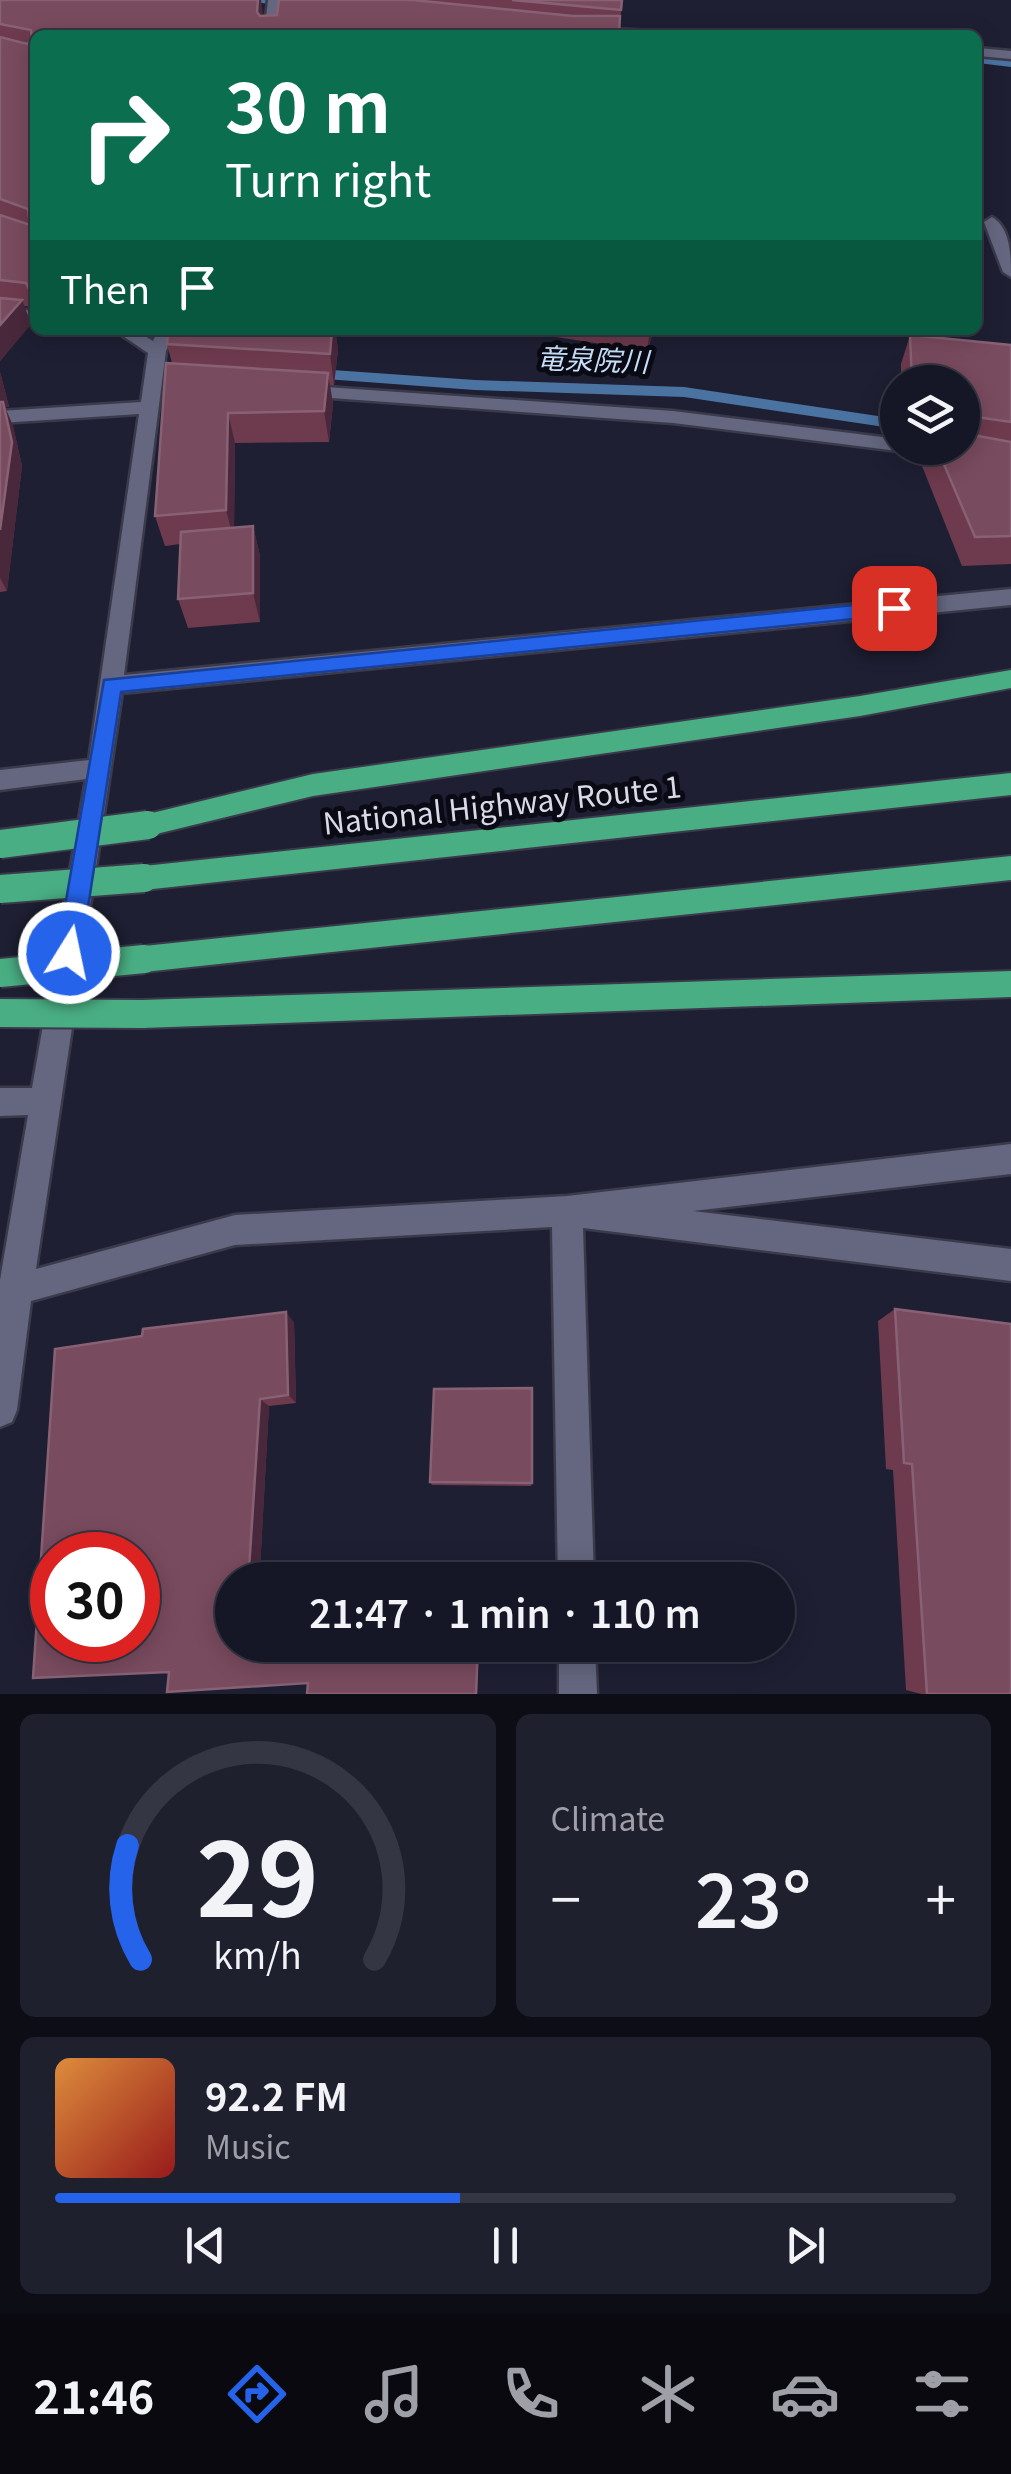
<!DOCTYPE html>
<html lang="en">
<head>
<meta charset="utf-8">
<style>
	:root { --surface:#161726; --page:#1f202e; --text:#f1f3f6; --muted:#9e9fa7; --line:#353643; --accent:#2563eb }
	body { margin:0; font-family:Georgia,"Noto Sans JP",serif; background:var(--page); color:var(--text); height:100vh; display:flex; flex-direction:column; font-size:38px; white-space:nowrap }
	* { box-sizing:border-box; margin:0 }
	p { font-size:32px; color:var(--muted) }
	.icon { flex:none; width:55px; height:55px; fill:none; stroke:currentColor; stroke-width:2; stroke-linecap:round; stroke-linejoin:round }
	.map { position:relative; height:1694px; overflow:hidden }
	.sheet { display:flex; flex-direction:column; gap:20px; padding:20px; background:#0c0d15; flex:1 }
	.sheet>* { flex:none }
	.top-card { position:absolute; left:30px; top:30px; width:952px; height:305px; border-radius:15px; box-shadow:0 5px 25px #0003,0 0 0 2px var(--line); background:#0b6e4f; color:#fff; overflow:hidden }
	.buttons { position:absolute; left:880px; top:365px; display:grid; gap:20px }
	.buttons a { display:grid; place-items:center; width:100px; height:100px; border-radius:50%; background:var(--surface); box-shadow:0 5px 25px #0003,0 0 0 2px var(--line); font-size:50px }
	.speed { position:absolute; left:30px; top:1532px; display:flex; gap:20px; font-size:50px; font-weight:700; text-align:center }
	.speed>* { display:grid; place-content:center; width:130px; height:130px; border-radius:50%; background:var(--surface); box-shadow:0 5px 25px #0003,0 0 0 2px var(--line); line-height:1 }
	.speed .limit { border:15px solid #d22; background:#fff; color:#111 }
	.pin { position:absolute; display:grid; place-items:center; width:85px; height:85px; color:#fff; margin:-42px; border-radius:20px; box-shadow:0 5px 15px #0006 }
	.me { position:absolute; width:110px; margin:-55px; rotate:10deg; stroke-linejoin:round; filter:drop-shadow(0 0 8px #0008) }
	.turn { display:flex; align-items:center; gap:35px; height:210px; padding:0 30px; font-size:45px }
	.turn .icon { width:130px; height:130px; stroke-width:2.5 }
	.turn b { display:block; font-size:70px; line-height:85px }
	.then { display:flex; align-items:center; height:95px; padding:0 30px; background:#0003; gap:20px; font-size:38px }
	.big { font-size:75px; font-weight:600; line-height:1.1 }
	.sheet .tile { flex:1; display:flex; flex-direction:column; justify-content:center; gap:15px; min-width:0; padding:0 35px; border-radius:15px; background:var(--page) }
	.sheet .dial { align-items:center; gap:0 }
	.dial svg { height:260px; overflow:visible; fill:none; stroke:var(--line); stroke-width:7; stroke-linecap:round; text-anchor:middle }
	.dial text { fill:var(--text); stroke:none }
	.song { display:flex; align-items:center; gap:30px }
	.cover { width:120px; height:120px; border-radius:15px; background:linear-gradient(135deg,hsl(30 70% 55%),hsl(0 70% 35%)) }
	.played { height:10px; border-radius:5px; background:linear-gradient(90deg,var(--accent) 45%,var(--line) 45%) }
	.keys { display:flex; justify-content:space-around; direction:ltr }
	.heat { display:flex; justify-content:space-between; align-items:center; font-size:55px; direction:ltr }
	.sheet .tiles { flex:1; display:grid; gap:20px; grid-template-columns:1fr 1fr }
	.tile:last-child { grid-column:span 2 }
	.trip { position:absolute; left:215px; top:1562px; width:580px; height:100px; border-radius:50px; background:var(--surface); box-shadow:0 5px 25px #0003,0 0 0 2px var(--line); font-weight:600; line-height:100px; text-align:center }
	.tabs { display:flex; height:160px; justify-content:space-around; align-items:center; background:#09090f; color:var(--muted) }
	.tabs .icon { width:70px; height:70px }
	.tabs .active { color:var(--accent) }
	.tabs b { font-size:45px; color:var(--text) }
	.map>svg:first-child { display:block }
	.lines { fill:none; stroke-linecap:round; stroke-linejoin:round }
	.stream { fill:#4b73a1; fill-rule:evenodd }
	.minor-casing { stroke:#3a3a4b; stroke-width:5 }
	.tertiary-casing { stroke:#3a3a4b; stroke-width:5 }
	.trunk-casing { stroke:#3a3a4b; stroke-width:4 }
	.minor { fill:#656780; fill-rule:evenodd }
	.tertiary { fill:#656780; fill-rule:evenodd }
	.trunk { fill:#49ae83; fill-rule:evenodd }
	.trunk-bridge-casing { stroke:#3a3a4b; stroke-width:32; stroke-linecap:butt }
	.trunk-bridge { stroke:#49ae83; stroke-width:28 }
	.wall { fill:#6e3a4e }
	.shaded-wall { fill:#49283c }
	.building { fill:#794b5e; stroke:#886274; stroke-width:2.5; fill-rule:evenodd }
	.route { fill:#2563eb; stroke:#184099; stroke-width:2.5 }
	.labels { text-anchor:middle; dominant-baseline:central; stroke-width:10; stroke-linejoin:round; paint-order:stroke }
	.far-water-label { font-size:28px; font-style:italic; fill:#c7dffa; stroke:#090a13 }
	.street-label { font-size:30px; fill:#d8dae8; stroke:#090a13 }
</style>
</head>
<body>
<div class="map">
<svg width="1011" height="1694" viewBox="0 0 1011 1694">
	<rect width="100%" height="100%" fill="#1e1f33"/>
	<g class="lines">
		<path class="stream" d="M 239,0 L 283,0 L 305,5 L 299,8 Z
			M 978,55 L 1011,59 L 1011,67 L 978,63 Z
			M 304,368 L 475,380 L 684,387 L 898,419 L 898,429 L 684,397 L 475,390 L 298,377 L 296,373 Z"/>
		<g class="minor-casing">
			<path id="minor" d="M 268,0 L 280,0 L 278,35 L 264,35 Z
				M 992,217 C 1011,228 1011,257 1011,277 L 1003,272 L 984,222 Z
				M 0,307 L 35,311 L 35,321 L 0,317 Z
				M 114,330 L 135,330 L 153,341 L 158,330 L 176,330 L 166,351 L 124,675 L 1011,589 L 1011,605 L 122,693 L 36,1269 L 235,1215 L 567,1196 L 1011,1144 L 1011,1174 L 693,1211 L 1011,1249 L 1011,1281 L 583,1228 L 594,1580 L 558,1580 L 552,1227 L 235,1245 L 31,1301 L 17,1410 L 12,1422 L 0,1427 L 0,1280 L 28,1115 L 0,1116 L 0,1088 L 32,1088 L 86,779 L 0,790 L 0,770 L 89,760 L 139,414 L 0,423 L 0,411 L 141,402 L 148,353 Z
				M 297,385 L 673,411 L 898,439 L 898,448 L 906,448 L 898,451 L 673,423 L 290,395 L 290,387 Z
				M 559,1645 L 595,1645 L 597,1694 L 559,1694 Z"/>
		</g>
		<g class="tertiary-casing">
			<path id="tertiary" d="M 585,28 L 654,31 L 661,35 L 580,35 L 578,32 Z
				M 978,48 L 1011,51 L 1011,59 L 978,56 Z"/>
		</g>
		<g class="trunk-casing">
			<path id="trunk" d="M 1011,670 L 1011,688 L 860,716 L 313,796 L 148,836 L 138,833 L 134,825 L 138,817 L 148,814 L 313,774 L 860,696 Z
				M 1011,773 L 1011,795 L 144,890 L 134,886 L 130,878 L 134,870 L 144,866 Z
				M 1011,856 L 1011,880 L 144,972 L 134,968 L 129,959 L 134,950 L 144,946 Z
				M 1011,971 L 1011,997 L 142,1028 L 131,1024 L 127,1014 L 131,1004 L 142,1000 Z"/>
		</g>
		<use href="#minor" class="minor"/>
		<use href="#tertiary" class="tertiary"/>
		<use href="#trunk" class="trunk"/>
		<g class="trunk-bridge-casing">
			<path id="trunk-bridge" d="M 0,844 L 148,825
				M 0,889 L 144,878
				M 0,973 L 144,959
				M 0,1013 L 142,1014"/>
		</g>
		<use href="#trunk-bridge" class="trunk-bridge"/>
	</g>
	<path class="wall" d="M 0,0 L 261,0 L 262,16 L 277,15 L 279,0 L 622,0 L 619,35 L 35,35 L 35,307 L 24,306 L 31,324 L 0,361 Z
		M 196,330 L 335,330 L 338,349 L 334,385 L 330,385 L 333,404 L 329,442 L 235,443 L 234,527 L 253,526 L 260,556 L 260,622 L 188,628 L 178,599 L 180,544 L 165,546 L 155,516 L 172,363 L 167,344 Z
		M 543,330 L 654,330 L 647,351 L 543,335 Z
		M 910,335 L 1011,345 L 1011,564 L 962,566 L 918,456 L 921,448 L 962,448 L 962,382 L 901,382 L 901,364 Z
		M 0,372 L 9,407 L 5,407 L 13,426 L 22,466 L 7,591 L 0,592 Z
		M 895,1309 L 1011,1694 L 921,1694 L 906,1690 L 893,1470 L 886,1469 L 878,1321 Z
		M 294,1322 L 296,1403 L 269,1406 L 260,1569 L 482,1578 L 482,1580 L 232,1580 L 479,1645 L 477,1694 L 307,1694 L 308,1683 L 169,1672 L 33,1678 Z
		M 430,1482 L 532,1483 L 531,1486 L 432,1485 Z"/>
	<path class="shaded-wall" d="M 258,0 L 261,0 L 263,13 L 260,35 L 257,12 Z
		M 35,286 L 35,305 L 30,291 Z
		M 22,300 L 31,324 L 0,361 L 0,325 Z
		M 332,330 L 335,330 L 338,349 L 334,385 L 330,354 Z
		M 650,330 L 654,330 L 647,351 Z
		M 0,372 L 9,407 L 5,407 L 13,426 L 22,466 L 7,591 L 0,578 Z
		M 328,373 L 333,404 L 329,442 L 324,411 Z
		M 228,413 L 235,443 L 234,540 L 226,510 Z
		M 253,526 L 260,556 L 260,622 L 253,593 Z
		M 286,1312 L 294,1322 L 296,1403 L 288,1395 Z
		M 260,1399 L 269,1406 L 260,1570 L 249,1569 Z"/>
	<path class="building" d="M 0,0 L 258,0 L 257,12 L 260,16 L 277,15 L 279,0 L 413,0 L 573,16 L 620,16 L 619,35 L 35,35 L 35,286 L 30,291 L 26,283 L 0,280 L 0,215 L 30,225 L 28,209 L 0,199 L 0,37 L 27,44 L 32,40 L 31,30 L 0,24 Z
		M 512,0 L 622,0 L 621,10 Z
		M 0,298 L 22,300 L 0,325 Z
		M 196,330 L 332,330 L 330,354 L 167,344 L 168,332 Z
		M 910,335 L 1011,345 L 1011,422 L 962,415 L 962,382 L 912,382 Z
		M 166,363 L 328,373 L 324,411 L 228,413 L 226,510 L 155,516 Z
		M 0,402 L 3,402 L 12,442 L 0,530 Z
		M 962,433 L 1011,442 L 1011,536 L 975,537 L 937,448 L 962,448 Z
		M 253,526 L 253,593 L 178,599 L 181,532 Z
		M 895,1309 L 1011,1324 L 1011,1694 L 927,1694 L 912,1464 L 904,1463 Z
		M 286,1312 L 288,1395 L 260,1399 L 249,1569 L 481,1578 L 480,1580 L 232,1580 L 232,1645 L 478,1645 L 476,1694 L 307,1694 L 308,1683 L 167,1692 L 169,1672 L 33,1678 L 55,1349 L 142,1336 L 143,1329 ZM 52,1555 L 138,1555 L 138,1640 L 52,1640 Z
		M 532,1388 L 532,1483 L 430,1482 L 434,1389 Z"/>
	<path class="route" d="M 894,601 L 904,608 L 894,615 L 121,692 L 81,953 L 77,961 L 69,964 L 60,961 L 57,953 L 104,680 Z"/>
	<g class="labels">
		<g class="far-water-label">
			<text transform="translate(593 358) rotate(2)">竜泉院川</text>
		</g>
		<g class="street-label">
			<text transform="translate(502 803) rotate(-6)">National Highway Route 1</text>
		</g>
	</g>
</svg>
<div class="buttons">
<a><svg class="icon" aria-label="layers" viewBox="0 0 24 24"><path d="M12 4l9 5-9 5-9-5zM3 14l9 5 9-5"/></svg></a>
</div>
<div class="speed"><div class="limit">30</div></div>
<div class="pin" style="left:894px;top:608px;background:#d93025"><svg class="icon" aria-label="arrive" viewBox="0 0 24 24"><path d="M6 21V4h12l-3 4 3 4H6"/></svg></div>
<svg class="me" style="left:69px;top:953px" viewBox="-20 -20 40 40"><circle r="17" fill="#2563eb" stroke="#fff" stroke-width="3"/><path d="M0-11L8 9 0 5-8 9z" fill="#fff"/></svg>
<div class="trip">21:47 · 1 min · 110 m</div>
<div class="top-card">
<div class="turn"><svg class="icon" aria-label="right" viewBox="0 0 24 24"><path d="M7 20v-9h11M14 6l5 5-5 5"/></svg><div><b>30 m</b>Turn right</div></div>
<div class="then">Then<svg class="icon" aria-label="arrive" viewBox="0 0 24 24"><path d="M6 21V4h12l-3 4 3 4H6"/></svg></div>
</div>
</div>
<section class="sheet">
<div class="tiles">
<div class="tile dial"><svg viewBox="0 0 100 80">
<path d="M14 69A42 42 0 1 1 86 69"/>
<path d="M14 69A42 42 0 0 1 10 34" stroke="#2563eb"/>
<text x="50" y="56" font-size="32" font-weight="700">29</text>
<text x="50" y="72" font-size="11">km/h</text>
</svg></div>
<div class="tile"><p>Climate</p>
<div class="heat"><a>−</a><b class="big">23°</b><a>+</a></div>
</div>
<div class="tile">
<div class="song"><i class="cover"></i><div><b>92.2 FM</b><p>Music</p></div></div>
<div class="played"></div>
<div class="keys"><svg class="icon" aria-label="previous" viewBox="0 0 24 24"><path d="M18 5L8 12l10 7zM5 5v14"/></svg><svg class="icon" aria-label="pause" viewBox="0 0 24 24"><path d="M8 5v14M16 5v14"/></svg><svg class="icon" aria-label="next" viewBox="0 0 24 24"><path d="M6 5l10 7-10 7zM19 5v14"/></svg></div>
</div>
</div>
</section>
<nav class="tabs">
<b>21:46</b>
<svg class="icon active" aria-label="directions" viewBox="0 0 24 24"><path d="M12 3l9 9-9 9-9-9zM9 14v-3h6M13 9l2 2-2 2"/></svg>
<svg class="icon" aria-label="music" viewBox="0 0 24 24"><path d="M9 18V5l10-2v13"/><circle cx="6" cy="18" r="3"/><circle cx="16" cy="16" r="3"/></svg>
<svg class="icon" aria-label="phone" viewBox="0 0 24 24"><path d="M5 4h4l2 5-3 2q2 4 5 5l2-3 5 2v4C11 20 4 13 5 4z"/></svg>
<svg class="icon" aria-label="climate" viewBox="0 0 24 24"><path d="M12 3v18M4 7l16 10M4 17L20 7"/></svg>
<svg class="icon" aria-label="car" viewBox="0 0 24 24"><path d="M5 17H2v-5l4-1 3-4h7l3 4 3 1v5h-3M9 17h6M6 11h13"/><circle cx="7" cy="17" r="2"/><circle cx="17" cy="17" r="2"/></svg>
<svg class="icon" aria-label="filters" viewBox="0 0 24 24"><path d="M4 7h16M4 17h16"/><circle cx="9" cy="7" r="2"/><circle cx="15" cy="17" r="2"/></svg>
</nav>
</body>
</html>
